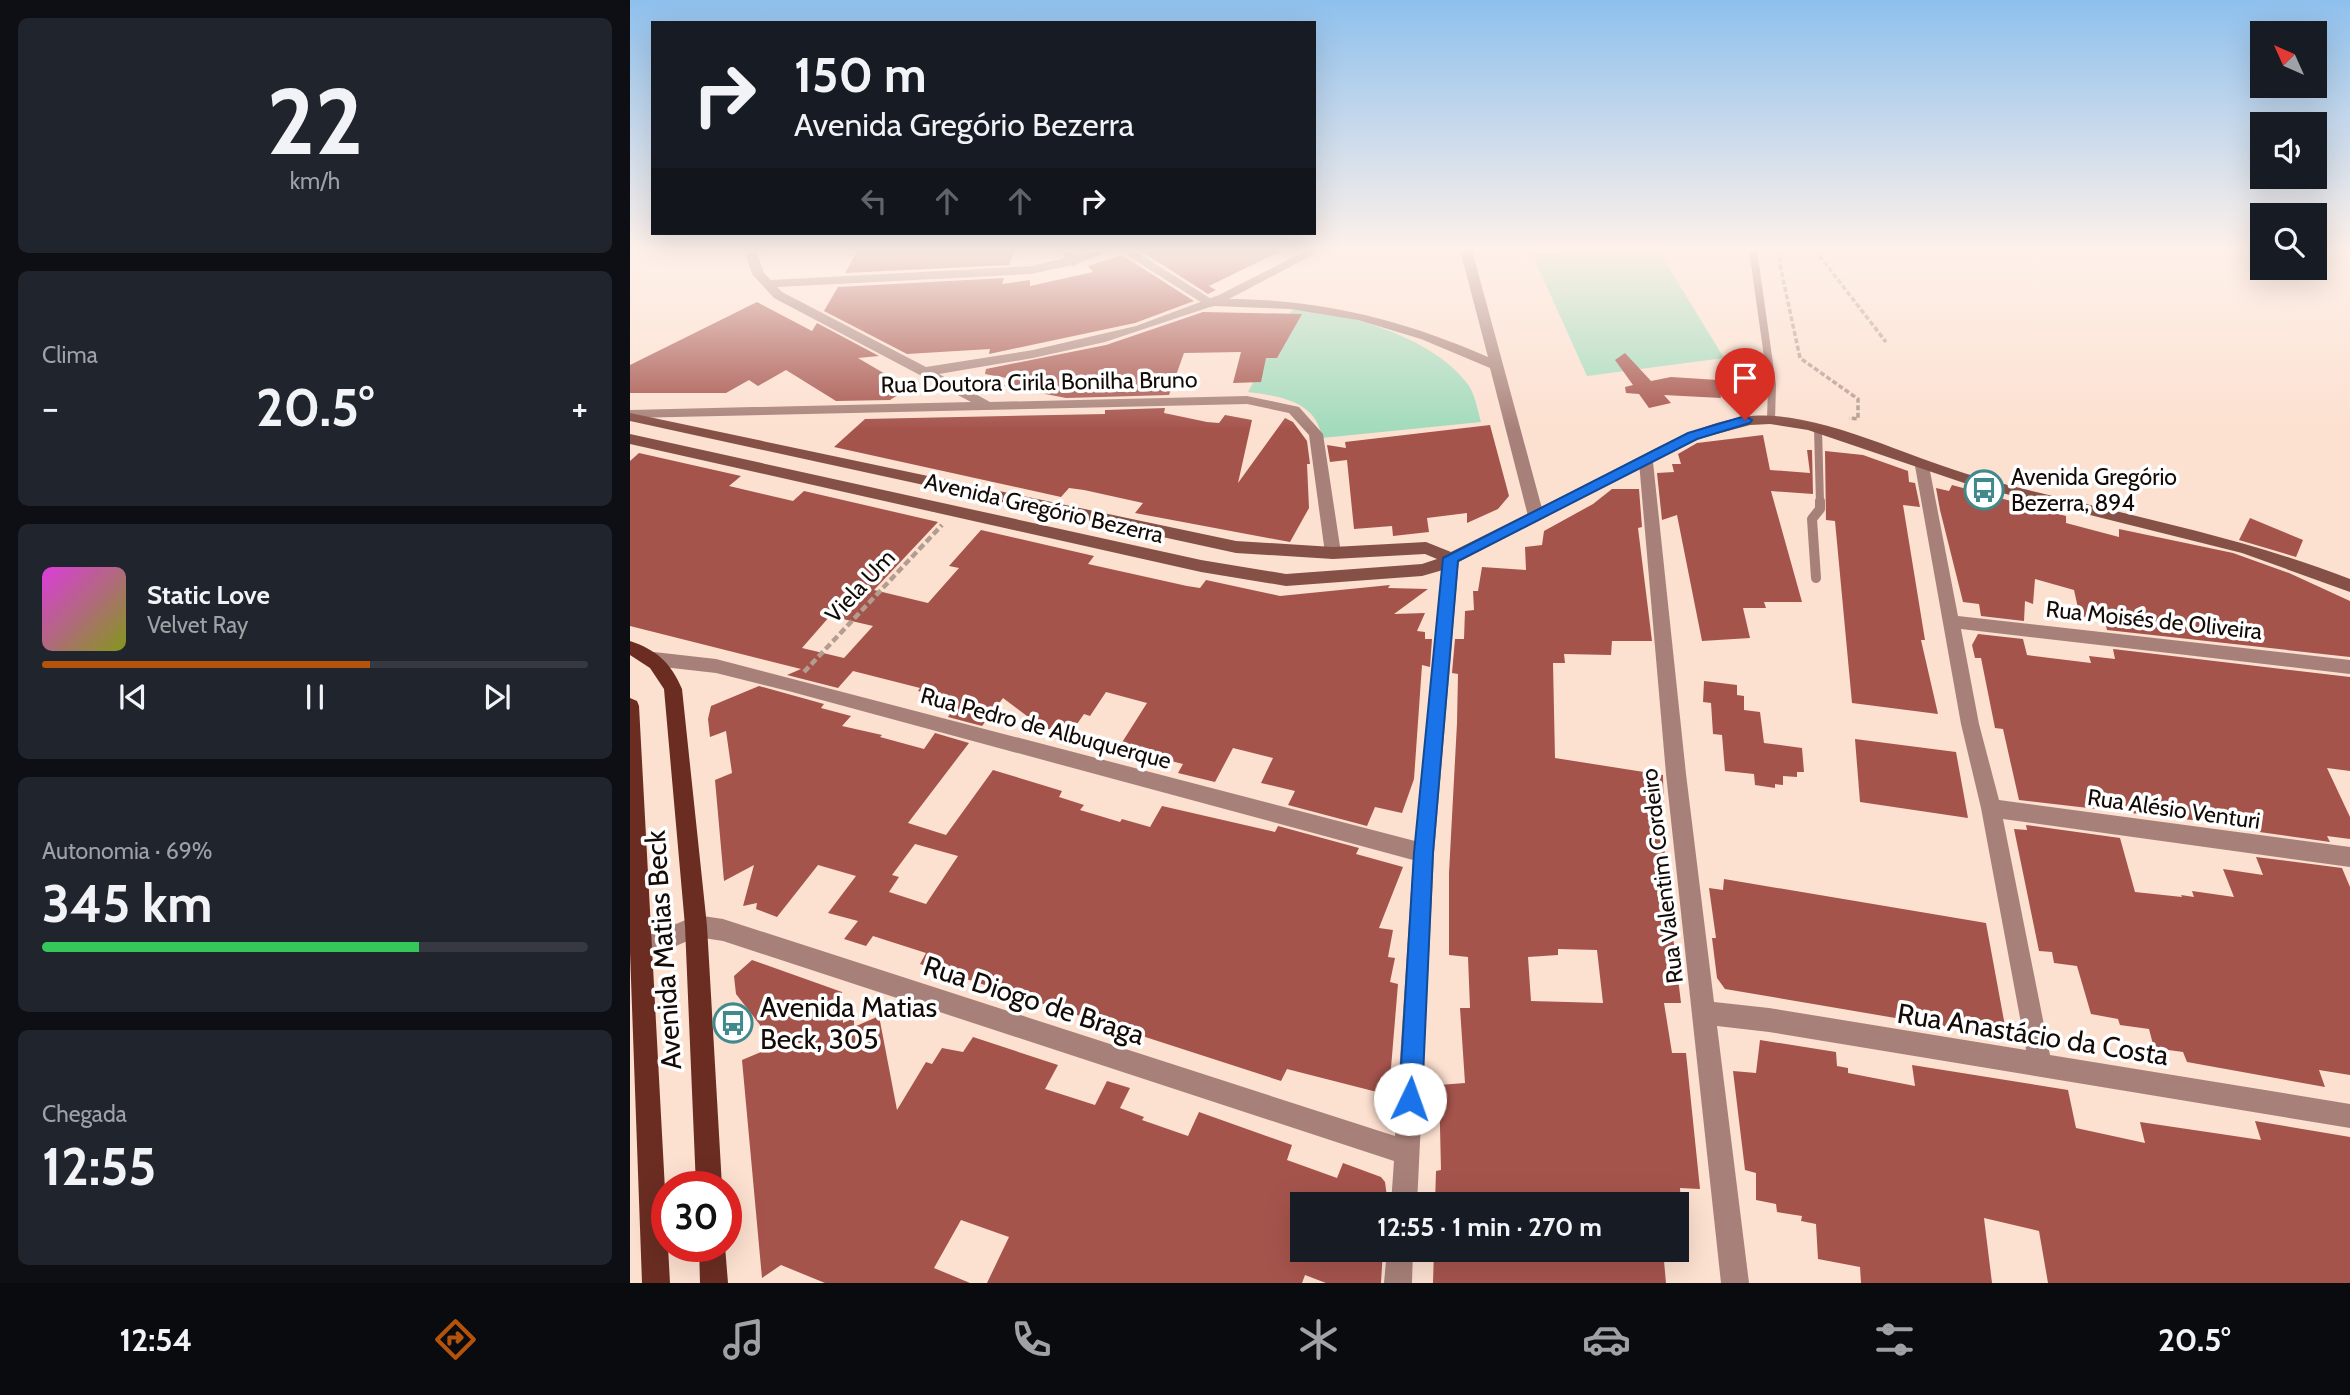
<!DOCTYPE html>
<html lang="pt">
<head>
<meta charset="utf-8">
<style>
	:root { --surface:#171b24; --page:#20242c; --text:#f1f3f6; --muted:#9ea1a6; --line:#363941; --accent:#b45309 }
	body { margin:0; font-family:Cabin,sans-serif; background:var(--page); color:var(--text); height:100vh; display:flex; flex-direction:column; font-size:26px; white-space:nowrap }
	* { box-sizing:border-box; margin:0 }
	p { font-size:23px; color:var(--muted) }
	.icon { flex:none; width:38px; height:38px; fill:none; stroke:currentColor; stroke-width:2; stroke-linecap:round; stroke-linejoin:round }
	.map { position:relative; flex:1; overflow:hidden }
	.side { display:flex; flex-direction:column; gap:18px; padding:18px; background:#0d0f14; width:630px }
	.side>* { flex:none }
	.top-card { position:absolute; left:21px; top:21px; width:665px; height:214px; border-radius:0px; box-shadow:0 7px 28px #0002; background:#171b24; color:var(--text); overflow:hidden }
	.needle { width:46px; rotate:315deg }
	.controls { position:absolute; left:1620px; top:21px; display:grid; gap:14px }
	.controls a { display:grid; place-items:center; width:77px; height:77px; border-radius:0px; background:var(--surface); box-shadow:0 7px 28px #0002; font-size:35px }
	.speed { position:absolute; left:21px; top:1171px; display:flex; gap:14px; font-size:35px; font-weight:700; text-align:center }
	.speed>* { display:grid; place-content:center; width:91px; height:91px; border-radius:50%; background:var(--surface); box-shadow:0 7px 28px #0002; line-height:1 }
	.speed .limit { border:10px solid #d22; background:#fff; color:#111 }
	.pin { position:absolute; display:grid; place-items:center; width:60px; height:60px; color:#fff; margin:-72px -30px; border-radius:50% 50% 50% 0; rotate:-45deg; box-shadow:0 0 7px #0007 }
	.pin .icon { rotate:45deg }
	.me { position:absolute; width:77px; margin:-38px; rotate:3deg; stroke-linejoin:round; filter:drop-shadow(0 0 5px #0008) }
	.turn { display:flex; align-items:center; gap:24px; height:147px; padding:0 28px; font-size:32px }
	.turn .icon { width:91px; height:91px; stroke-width:2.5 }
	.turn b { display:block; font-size:49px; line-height:60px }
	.lanes { display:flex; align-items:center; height:66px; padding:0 28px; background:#0003; justify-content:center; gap:35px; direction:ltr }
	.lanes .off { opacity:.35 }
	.big { font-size:52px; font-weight:800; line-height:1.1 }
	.side .card { flex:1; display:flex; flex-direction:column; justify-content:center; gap:10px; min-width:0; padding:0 24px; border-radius:10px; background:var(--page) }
	.side .dial { align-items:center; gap:0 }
	.dial b { font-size:91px; line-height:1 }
	.song { display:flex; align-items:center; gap:21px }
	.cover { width:84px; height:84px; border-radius:10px; background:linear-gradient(135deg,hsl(300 70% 55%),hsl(70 70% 35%)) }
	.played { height:7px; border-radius:4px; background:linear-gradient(90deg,var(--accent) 60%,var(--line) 60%) }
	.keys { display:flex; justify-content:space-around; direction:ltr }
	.heat { display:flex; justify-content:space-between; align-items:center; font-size:38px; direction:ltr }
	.charge { height:10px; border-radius:5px; background:linear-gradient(90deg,#34c759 69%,var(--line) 0) }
	.trip { position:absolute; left:660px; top:1192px; width:399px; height:70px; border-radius:0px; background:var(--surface); box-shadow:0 7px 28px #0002; font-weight:800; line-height:70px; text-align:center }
	.tab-bar { display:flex; height:112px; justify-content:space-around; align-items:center; background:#090b0e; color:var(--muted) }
	.tab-bar .icon { width:49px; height:49px }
	.tab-bar .selected { color:var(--accent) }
	.tab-bar b { font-size:32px; color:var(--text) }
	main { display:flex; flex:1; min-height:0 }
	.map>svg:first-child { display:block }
	.green { fill:#a2dbbc }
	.building { fill:#a5544c; fill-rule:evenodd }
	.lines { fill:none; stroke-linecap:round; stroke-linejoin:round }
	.path-far1 { stroke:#b39d90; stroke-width:3.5; stroke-dasharray:5 2.5; stroke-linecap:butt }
	.path { stroke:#b39d90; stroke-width:4.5; stroke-dasharray:7 3.5; stroke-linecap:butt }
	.lane-far1 { stroke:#a78179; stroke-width:8 }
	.lane { stroke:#a78179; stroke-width:10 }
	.street { fill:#a78179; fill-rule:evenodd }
	.secondary { fill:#855046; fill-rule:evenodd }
	.primary { fill:#6b2d22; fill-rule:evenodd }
	.route { fill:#1a73e8; stroke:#114b97; stroke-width:2 }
	.labels { text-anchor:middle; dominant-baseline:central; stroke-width:7; stroke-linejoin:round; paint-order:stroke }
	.street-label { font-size:23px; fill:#140b06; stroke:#fff }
	.poi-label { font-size:23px; fill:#140b06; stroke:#fff; text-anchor:start }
	.near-street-label { font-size:28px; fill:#140b06; stroke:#fff }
	.near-poi-label { font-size:28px; fill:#140b06; stroke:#fff; text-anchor:start }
</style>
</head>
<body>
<main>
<section class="side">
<div class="card dial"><b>22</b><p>km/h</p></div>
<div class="card"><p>Clima</p>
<div class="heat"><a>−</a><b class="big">20.5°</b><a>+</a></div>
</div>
<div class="card">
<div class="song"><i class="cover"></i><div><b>Static Love</b><p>Velvet Ray</p></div></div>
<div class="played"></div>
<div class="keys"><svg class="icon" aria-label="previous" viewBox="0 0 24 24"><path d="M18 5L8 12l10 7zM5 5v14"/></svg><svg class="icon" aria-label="pause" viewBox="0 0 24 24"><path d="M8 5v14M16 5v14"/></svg><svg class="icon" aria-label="next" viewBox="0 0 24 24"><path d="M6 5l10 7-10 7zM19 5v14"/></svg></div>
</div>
<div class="card"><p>Autonomia · 69%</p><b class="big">345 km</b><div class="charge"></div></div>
<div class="card"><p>Chegada</p><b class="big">12:55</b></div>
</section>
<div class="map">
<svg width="1720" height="1283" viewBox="0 0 1720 1283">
	<rect width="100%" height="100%" fill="#fce0d0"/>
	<path class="green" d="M 935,250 L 1028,250 L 1094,358 L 957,376 L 902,254 Z
		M 662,310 C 717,311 807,339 839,386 C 845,395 848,411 851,422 L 692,438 C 687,401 649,396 618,392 Z"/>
	<path class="building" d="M 228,250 L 385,250 L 379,265 L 215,273 Z
		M 509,250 L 653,250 L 579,286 L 586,290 L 578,294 Z
		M 492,255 L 564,301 L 505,323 L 359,354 L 360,349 L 277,354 L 194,311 L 208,287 L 374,278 L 372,284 L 400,280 L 400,286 L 463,272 L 458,266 Z
		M 127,302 L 182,331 L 187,323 L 249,356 L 228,358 L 279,388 L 260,400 L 206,401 L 156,370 L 128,386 L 119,380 L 96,393 L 0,393 L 0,365 Z
		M 573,312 L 672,314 L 647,358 L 636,358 L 631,382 L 603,383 L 611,352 L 554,353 L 539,395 L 436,398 L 374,386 L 382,379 L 355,374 L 356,369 L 476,345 Z
		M 995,353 L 1021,381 L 1041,377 L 1088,380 L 1091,398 L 1034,395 L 1041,403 L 1019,408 L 1009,394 L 996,393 L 995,387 L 1003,385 L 985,360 Z
		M 535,408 L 534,413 L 577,422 L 589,423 L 595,415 L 622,420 L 608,483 L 655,418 L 663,422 L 677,441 L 680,464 L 677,464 L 679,508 L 660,542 L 505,513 L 513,503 L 454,490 L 439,488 L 431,497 L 204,447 L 235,419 L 475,414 L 475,410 Z
		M 860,425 L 879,496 L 868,509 L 837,523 L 837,513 L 797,518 L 799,532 L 763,536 L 762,526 L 724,529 L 717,460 L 700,462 L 697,445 L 716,448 L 715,442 Z
		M 1133,435 L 1140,470 L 1180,473 L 1177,450 L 1182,450 L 1183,494 L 1141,491 L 1172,602 L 1134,602 L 1136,608 L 1113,608 L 1120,638 L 1072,641 L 1047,515 L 1032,520 L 1027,473 L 1044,472 L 1042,464 L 1051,464 L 1048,454 L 1067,443 Z
		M 1195,451 L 1233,455 L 1278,471 L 1279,482 L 1285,483 L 1290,507 L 1273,505 L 1295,640 L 1291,640 L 1308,714 L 1222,703 L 1205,521 L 1196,520 Z
		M 9,453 L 111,476 L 99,486 L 163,501 L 174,491 L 308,522 L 244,590 L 298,603 L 329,568 L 319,566 L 351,530 L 464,556 L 458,564 L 557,586 L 570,588 L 576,580 L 650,596 L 760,585 L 758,588 L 798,589 L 764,614 L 795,613 L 787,631 L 795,632 L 795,639 L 802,639 L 800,667 L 792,665 L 784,779 L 772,813 L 745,807 L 737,826 L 658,805 L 665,791 L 631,783 L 643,758 L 603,748 L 585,782 L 548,773 L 553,764 L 517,755 L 512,763 L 484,755 L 517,703 L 476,692 L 460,716 L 454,714 L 440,734 L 397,724 L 401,719 L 373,698 L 352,726 L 318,717 L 321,712 L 307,708 L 316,698 L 288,691 L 290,688 L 223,671 L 208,688 L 157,675 L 171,669 L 0,626 L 0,461 ZM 200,616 L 243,626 L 214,658 L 172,648 Z
		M 1322,485 L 1436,516 L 1436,523 L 1489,537 L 1489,529 L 1603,553 L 1659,573 L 1720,601 L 1720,657 L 1477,630 L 1475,621 L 1450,617 L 1444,590 L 1405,579 L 1403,604 L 1395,601 L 1394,621 L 1351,616 L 1349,604 L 1333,602 L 1310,510 L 1306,488 L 1319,491 Z
		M 982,489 L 1009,489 L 1012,527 L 1008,528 L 1022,641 L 982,641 L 981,655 L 934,654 L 935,663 L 923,663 L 925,758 L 1033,775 L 1035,870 L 1051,1003 L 1034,1003 L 1042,1053 L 1056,1053 L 1070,1189 L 1050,1188 L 1051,1204 L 805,1204 L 806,1171 L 811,1170 L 809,1085 L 835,1083 L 830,1008 L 840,1008 L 838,957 L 819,955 L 819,873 L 827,723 L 828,674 L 822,673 L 825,639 L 834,639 L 835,611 L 844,610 L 843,591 L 848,591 L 852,567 L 896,570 L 895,547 L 912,545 L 914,531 L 963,504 ZM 928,949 L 967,950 L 973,1003 L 901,1001 L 898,957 L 928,955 Z
		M 1620,518 L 1673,540 L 1666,557 L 1609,540 Z
		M 1348,634 L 1393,639 L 1397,655 L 1420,658 L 1461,663 L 1459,656 L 1485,659 L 1483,649 L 1720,677 L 1720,771 L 1697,768 L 1720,817 L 1720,839 L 1697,836 L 1700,842 L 1615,830 L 1614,826 L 1389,800 L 1373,729 L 1365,728 L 1351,658 L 1345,658 L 1342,645 Z
		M 1074,681 L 1107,685 L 1107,695 L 1114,696 L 1114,710 L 1130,712 L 1134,743 L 1172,748 L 1174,772 L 1167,772 L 1167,777 L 1153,776 L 1153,785 L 1145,784 L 1145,788 L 1125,785 L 1124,774 L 1095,771 L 1092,735 L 1083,734 L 1081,703 L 1073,702 Z
		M 129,686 L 194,704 L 191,708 L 221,716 L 212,726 L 252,735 L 250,737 L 294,749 L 305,733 L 339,743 L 278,823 L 316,835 L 363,770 L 432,791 L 429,797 L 454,805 L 450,810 L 490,822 L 492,819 L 520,827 L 532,806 L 645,832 L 648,826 L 729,848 L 726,854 L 773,867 L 749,928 L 763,930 L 758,957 L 765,958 L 760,982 L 768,984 L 760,1080 L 751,1077 L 747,1092 L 657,1069 L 651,1081 L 290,964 L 296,953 L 243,936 L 236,946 L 214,939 L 228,921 L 198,913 L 226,876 L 188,865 L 147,917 L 126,909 L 127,903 L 113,906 L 124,865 L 94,881 L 85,780 L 102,773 L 96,731 L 80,737 L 78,719 L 81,706 ZM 285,844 L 328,856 L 296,904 L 259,892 L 269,877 L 262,875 Z
		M 1225,739 L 1326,752 L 1338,818 L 1230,802 Z
		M 1396,825 L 1490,838 L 1505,892 L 1552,897 L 1551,895 L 1564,897 L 1562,891 L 1604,897 L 1593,869 L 1633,875 L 1626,857 L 1712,868 L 1720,887 L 1720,1075 L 1689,1070 L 1695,1087 L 1557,1062 L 1553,1052 L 1524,1048 L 1519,1029 L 1490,1025 L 1488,1019 L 1461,1014 L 1447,966 L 1424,963 L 1422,952 L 1409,951 L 1384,829 L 1397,830 Z
		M 1094,879 L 1356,923 L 1377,1037 L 1095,989 L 1087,978 L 1082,938 L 1086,938 L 1079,888 L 1093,890 Z
		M 122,960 L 212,992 L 213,1023 L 224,1018 L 224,1027 L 249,1016 L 267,1110 L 296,1062 L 302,1064 L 312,1048 L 333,1052 L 343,1037 L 428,1065 L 415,1089 L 465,1105 L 477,1081 L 500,1088 L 490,1108 L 514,1117 L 512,1120 L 558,1136 L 569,1112 L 662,1145 L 657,1160 L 707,1178 L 713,1163 L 751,1177 L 755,1182 L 758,1204 L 672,1204 L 672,1250 L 753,1250 L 751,1283 L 696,1283 L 675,1275 L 672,1283 L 357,1283 L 379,1237 L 331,1220 L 304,1268 L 340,1283 L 195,1283 L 151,1265 L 132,1278 L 112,1060 L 131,1052 L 130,1025 L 106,994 L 104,976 Z
		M 1130,1040 L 1206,1052 L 1207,1066 L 1218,1068 L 1218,1073 L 1285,1086 L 1282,1065 L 1438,1090 L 1446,1128 L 1515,1143 L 1510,1122 L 1631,1140 L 1625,1121 L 1720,1137 L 1720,1283 L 1418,1283 L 1409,1231 L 1354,1218 L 1362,1283 L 1231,1283 L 1230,1267 L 1188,1259 L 1186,1224 L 1171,1221 L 1172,1216 L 1147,1212 L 1146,1204 L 1126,1200 L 1126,1173 L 1115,1170 L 1103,1071 L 1126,1073 Z
		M 804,1250 L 1033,1250 L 1036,1283 L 803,1283 Z"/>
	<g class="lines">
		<path class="path-far1" d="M 1151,250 L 1150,265 L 1170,358 L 1228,399 L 1228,419 L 1219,418
			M 1185,250 L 1256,342"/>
		<path class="path" d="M 174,672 L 312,525"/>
		<path class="lane-far1" d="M 436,250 L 443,262
			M 496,250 L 580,303
			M 1123,250 L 1142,385 L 1141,420
			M 1188,429 L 1190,503"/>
		<path class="lane" d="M 1186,578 L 1182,519 L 1190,509 L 1190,501"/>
		<path class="street" d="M 114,250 L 126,250 L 134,273 L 141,280 L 401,266 C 428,261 455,250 482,250 L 447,264 L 401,274 L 147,287 L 152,292 L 296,367 L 403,350 L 506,326 L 589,295 L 677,250 L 692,250 L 599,299 C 690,299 774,320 858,357 L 830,250 L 842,250 L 914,516 L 906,521 L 898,516 L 860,368 L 791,339 L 728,320 L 660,309 L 583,306 L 475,342 L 403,358 L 309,374 L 360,402 L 617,396 L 669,407 L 693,434 L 711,553 L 703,559 L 695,553 L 679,435 L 659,413 L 617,404 L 0,418 L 0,410 L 341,402 L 144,298 L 122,274 Z
			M 1016,457 L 1023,462 L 1056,774 L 1084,1002 L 1139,1008 L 1396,1050 L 1351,808 L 1331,724 L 1285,466 L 1292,461 L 1299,466 L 1328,616 L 1720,660 L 1720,674 L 1331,629 L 1349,724 L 1369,800 L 1720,847 L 1720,867 L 1373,819 L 1420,1055 L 1720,1104 L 1720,1128 L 1139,1032 L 1087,1026 L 1119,1283 L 1091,1283 L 1036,774 L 1009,462 Z
			M 821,552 L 829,558 L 804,853 L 787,1204 L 761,1204 L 764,1161 L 93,941 L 67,937 L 13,960 L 5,957 L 2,949 L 5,941 L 58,919 L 66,915 L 93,919 L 765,1136 L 783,860 L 162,692 L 86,673 L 24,666 L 18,664 L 15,659 L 18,654 L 24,652 L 86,659 L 785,841 L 813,558 Z
			M 757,1250 L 783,1250 L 782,1283 L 754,1283 Z"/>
		<path class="secondary" d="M 0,413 L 606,541 L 703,547 L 796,542 L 821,552 C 875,525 929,498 982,471 C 1024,450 1066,424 1114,417 C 1181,406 1280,459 1348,477 C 1473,511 1599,532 1720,579 L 1720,592 L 1612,553 L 1340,485 L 1178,430 L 1140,424 L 1120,425 L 1068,439 L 813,570 L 792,576 L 656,586 L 571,572 L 0,444 L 0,434 L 571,560 L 656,574 L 792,564 L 807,559 L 795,554 L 703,559 L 606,553 L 0,421 Z"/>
		<path class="primary" d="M 0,641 C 27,650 41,663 52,689 L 77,926 L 92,1186 L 66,1186 L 55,926 L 34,689 L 20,668 L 0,655 Z
			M 0,698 L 7,701 L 9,706 L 40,1283 L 12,1283 L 0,952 Z
			M 69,1246 L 95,1246 L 98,1283 L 70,1283 Z"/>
	</g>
	<linearGradient id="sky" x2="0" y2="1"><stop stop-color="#8ec0ed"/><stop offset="0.58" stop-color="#fef1ea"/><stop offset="1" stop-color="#fef1ea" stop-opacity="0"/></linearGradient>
	<rect width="1720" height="430" fill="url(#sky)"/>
	<path class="route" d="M 1115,416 L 1122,420 L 1120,423 L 1067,439 L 828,561 L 803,853 L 792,1099 L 788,1107 L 780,1110 L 773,1107 L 769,1099 L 784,853 L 813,558 L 1058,433 Z"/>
	<defs>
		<g id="bus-ring" transform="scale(2.0125)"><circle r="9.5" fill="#fff" stroke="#418a8b" stroke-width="1.5"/><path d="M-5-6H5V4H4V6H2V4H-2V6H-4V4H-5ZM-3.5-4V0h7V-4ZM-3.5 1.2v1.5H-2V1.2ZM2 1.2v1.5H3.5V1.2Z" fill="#418a8b"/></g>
	</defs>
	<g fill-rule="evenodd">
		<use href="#bus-ring" x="1354" y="490"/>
		<use href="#bus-ring" x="103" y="1023"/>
	</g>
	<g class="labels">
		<g class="street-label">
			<text transform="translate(409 382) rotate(-1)">Rua Doutora Cirila Bonilha Bruno</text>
			<text transform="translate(414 508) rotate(13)">Avenida Gregório Bezerra</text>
			<text transform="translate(230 586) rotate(-47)">Viela Um</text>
			<text transform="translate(1524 620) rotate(6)">Rua Moisés de Oliveira</text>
			<text transform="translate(416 728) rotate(15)">Rua Pedro de Albuquerque</text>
			<text transform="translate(1544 809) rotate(8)">Rua Alésio Venturi</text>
			<text transform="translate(1032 876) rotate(-97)">Rua Valentim Cordeiro</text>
		</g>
		<g class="poi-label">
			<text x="1381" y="477">Avenida Gregório<tspan x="1381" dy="26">Bezerra, 894</tspan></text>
		</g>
		<g class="near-street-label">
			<text transform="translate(33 950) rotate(-94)">Avenida Matias Beck</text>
			<text transform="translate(404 1000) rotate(18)">Rua Diogo de Braga</text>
			<text transform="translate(1403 1034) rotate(9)">Rua Anastácio da Costa</text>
		</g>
		<g class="near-poi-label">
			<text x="130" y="1007">Avenida Matias<tspan x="130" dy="32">Beck, 305</tspan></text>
		</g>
	</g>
</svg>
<div class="controls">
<a><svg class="needle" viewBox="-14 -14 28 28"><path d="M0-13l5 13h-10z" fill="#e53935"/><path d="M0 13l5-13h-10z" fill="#9ea1a6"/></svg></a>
<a><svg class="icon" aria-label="sound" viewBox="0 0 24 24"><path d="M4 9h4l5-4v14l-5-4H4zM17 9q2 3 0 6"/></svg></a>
<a><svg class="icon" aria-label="search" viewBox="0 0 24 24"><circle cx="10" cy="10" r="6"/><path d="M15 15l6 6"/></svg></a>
</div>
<div class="speed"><div class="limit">30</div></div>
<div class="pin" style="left:1115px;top:420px;background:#d93025"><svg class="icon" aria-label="arrive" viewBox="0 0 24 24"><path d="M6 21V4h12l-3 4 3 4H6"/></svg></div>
<svg class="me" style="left:780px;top:1099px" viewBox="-20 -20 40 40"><circle r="19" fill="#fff"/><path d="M0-13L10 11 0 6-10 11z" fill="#1a73e8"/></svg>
<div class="trip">12:55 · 1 min · 270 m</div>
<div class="top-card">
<div class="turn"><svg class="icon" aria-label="right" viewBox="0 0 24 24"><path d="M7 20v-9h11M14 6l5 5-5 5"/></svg><div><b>150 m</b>Avenida Gregório Bezerra</div></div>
<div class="lanes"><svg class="icon off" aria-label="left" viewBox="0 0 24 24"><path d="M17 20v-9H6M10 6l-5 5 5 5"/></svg><svg class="icon off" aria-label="ahead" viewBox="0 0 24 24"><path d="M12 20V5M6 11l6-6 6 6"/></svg><svg class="icon off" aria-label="ahead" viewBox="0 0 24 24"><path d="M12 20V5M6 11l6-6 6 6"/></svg><svg class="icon" aria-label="right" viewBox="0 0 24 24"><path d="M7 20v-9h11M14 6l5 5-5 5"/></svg></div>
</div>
</div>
</main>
<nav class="tab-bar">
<b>12:54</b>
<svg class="icon selected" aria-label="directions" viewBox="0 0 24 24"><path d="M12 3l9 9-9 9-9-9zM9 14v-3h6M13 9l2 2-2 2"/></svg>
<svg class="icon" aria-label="music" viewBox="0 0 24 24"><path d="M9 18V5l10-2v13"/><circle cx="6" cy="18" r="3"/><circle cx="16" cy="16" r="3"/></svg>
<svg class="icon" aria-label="phone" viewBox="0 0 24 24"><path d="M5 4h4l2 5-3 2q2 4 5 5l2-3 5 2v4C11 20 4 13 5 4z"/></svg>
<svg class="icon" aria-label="climate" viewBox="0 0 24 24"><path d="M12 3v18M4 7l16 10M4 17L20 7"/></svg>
<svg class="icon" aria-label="car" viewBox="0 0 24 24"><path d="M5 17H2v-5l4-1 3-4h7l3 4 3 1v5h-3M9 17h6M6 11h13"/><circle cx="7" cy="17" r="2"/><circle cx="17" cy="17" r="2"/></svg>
<svg class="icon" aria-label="filters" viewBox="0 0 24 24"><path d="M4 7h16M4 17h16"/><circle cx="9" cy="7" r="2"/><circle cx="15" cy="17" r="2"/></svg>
<b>20.5°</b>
</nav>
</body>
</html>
